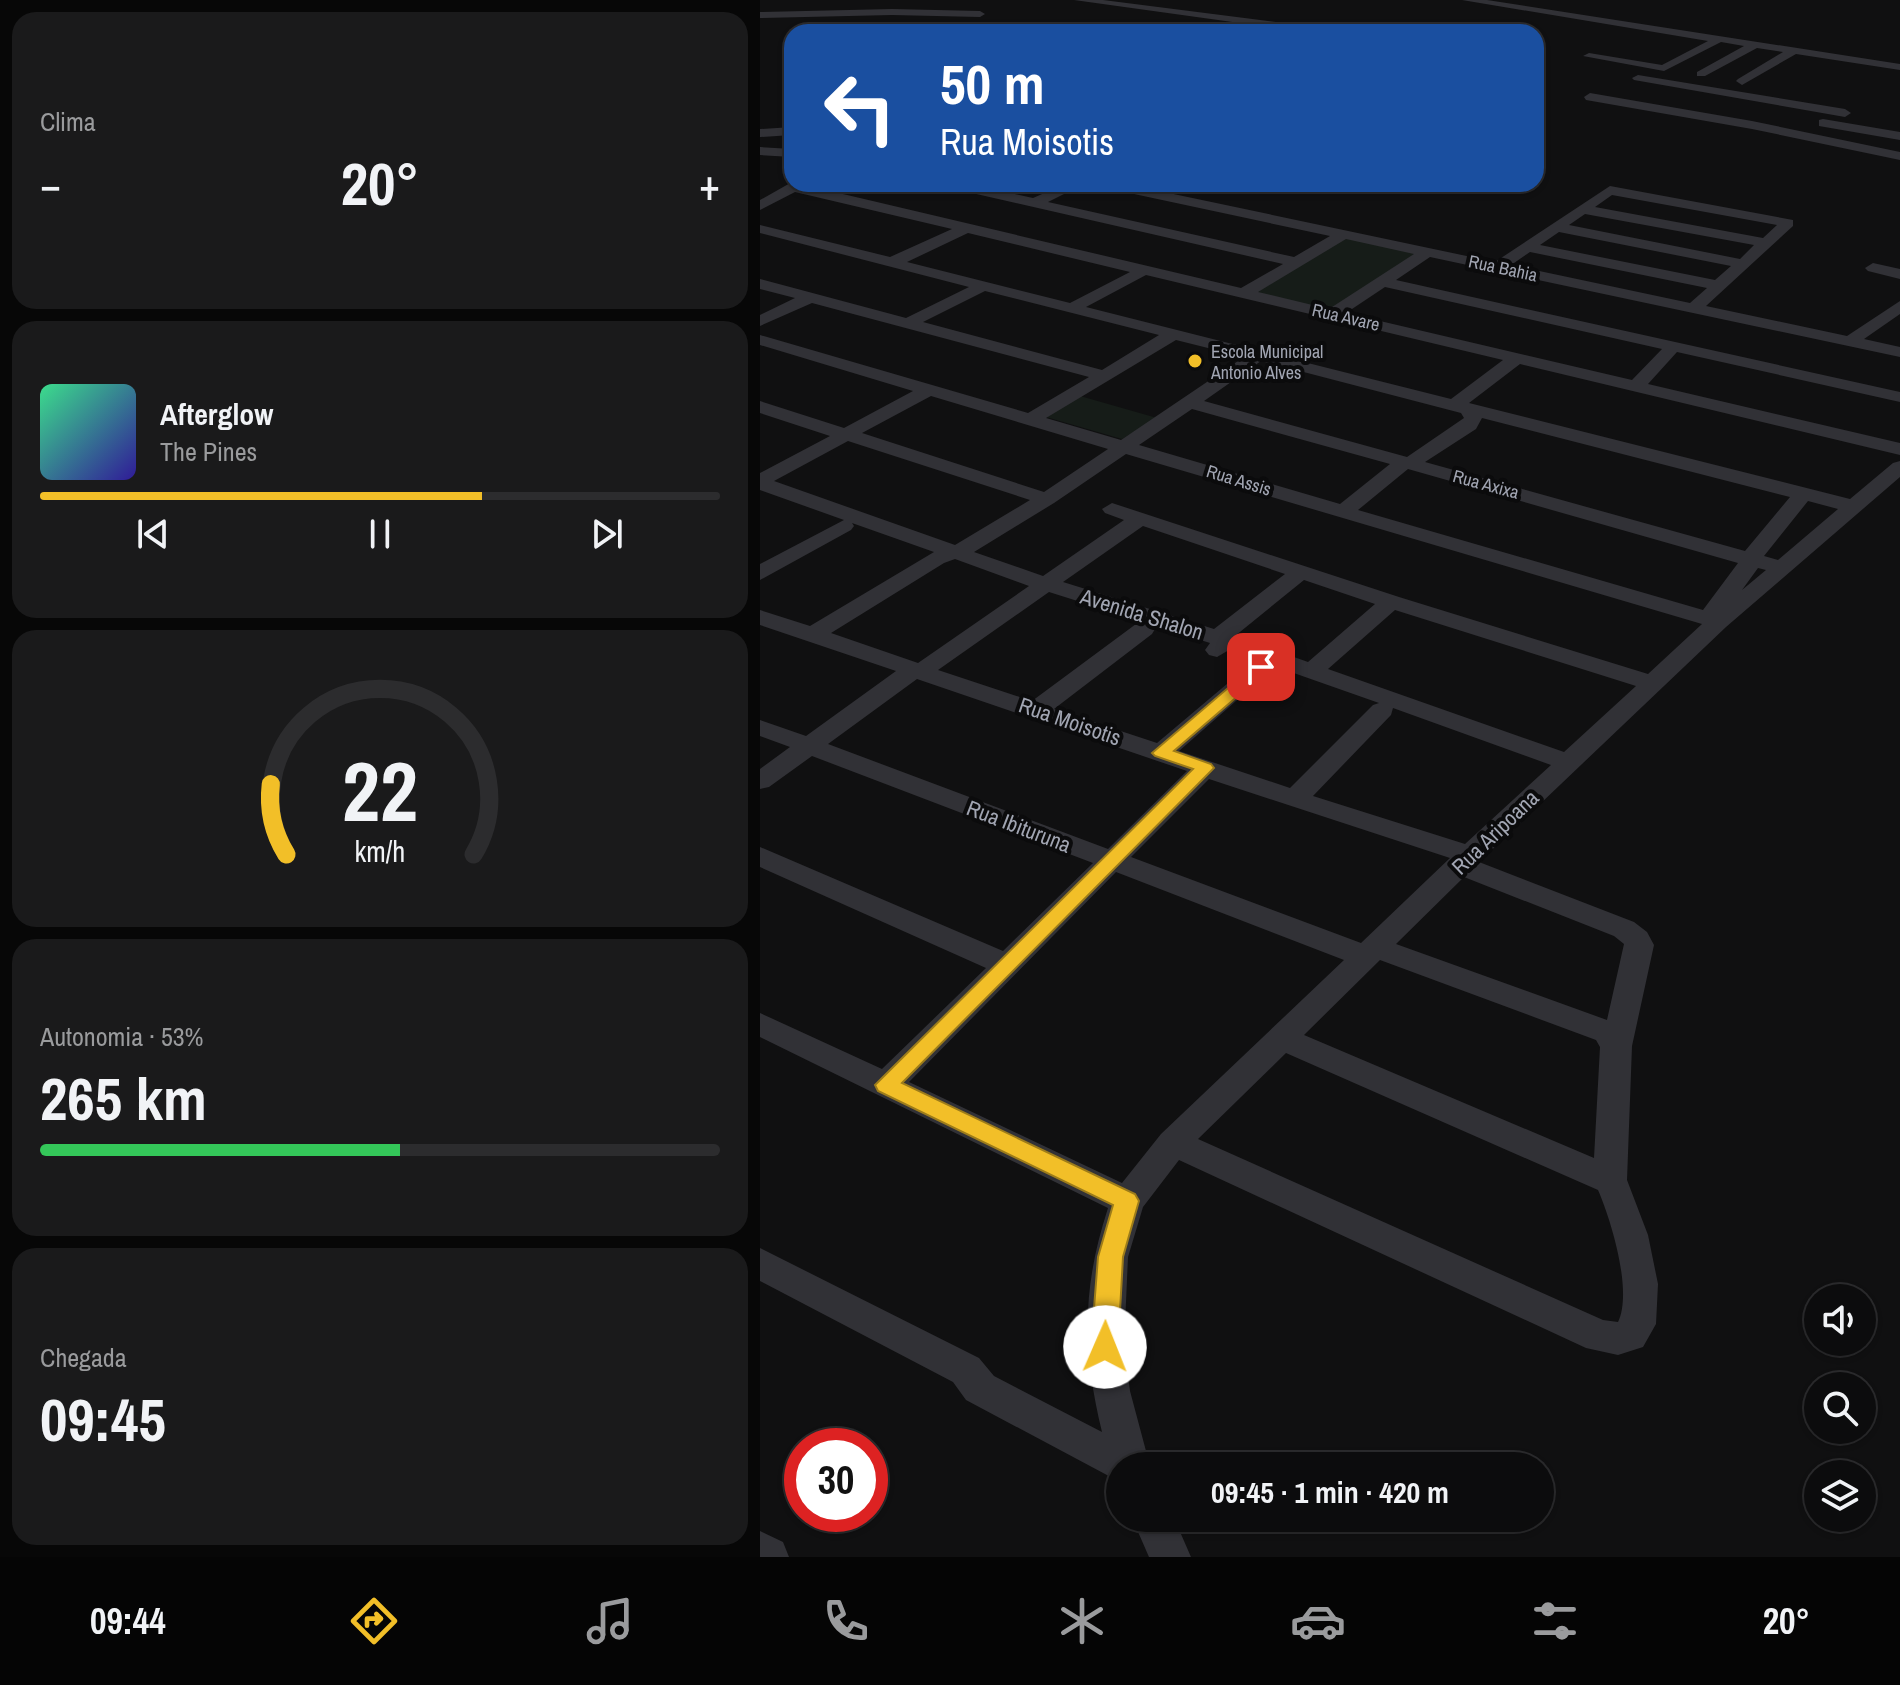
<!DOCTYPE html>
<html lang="pt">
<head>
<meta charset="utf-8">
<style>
	:root { --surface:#0c0c0d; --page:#1a1a1b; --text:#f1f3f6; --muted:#9a9b9d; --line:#2c2c2e; --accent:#f2bf28 }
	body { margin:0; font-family:"Archivo Narrow",sans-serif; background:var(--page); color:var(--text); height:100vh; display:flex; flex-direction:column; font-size:30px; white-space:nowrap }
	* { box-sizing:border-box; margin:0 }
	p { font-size:26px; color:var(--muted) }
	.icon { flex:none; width:44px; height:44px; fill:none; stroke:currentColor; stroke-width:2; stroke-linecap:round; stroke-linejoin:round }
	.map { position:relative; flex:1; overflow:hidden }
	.details { display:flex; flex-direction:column; gap:12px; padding:12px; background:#070707; width:760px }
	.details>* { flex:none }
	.banner { position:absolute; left:24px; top:24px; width:760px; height:168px; border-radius:24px; box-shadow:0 2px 6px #0004,0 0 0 2px var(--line); background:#1a4fa0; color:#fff; overflow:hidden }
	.controls { position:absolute; left:1044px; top:1284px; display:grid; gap:16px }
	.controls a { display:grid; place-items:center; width:72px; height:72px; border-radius:50%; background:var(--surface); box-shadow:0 2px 6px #0004,0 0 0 2px var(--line); font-size:40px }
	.speed { position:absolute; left:24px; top:1428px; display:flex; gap:16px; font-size:40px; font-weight:700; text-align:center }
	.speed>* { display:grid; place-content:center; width:104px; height:104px; border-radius:50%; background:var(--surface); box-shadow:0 2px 6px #0004,0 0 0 2px var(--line); line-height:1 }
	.speed .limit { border:12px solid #d22; background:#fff; color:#111 }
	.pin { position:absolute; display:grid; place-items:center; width:68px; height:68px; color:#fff; margin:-34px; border-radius:16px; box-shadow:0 4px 12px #0006 }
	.me { position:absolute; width:88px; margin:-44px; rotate:1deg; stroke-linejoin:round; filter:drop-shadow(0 0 6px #0008) }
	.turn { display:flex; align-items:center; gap:28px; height:168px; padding:0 24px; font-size:36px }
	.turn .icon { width:104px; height:104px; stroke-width:2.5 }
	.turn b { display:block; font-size:56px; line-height:68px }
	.big { font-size:60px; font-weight:700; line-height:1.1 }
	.details .card { flex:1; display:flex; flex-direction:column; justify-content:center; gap:12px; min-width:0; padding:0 28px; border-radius:24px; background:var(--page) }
	.details .dial { align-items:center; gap:0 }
	.dial svg { height:208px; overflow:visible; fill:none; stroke:var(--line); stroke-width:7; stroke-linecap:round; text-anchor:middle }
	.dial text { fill:var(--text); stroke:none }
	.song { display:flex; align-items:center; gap:24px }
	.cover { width:96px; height:96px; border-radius:12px; background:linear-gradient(135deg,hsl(150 70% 55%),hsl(250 70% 35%)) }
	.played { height:8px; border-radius:4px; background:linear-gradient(90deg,var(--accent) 65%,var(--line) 65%) }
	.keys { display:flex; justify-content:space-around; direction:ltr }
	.heat { display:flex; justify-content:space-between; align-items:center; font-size:44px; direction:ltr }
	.charge { height:12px; border-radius:6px; background:linear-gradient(90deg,#34c759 53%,var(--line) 0) }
	.trip { position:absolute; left:346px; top:1452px; width:448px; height:80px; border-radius:40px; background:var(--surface); box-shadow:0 2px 6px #0004,0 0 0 2px var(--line); font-weight:700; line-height:80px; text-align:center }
	.menu { display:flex; height:128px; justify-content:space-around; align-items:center; background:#050505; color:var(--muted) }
	.menu .icon { width:56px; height:56px }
	.menu .current { color:var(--accent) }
	.menu b { font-size:36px; color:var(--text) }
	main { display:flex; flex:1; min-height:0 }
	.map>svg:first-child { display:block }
	.green { fill:#161c18 }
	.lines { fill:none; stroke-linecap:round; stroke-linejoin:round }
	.minor { fill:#313136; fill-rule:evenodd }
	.route { fill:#f2bf28; stroke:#9d7c1a; stroke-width:2 }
	.poi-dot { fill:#f2bf28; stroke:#0b0b0c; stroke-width:3 }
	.labels { text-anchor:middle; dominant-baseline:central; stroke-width:8; stroke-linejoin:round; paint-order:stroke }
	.far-street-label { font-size:18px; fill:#a1a5b2; stroke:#0b0b0c }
	.far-poi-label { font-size:18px; fill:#a1a5b2; stroke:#0b0b0c; text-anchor:start }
	.street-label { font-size:22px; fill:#a1a5b2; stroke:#0b0b0c }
</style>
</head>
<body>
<main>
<section class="details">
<div class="card"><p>Clima</p>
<div class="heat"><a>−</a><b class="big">20°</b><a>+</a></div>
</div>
<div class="card">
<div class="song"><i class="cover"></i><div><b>Afterglow</b><p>The Pines</p></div></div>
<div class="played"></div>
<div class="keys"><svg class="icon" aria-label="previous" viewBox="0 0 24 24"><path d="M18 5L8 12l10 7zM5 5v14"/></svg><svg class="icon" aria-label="pause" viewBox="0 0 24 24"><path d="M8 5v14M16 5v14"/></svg><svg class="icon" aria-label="next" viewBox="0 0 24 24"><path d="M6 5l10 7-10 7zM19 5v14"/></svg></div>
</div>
<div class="card dial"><svg viewBox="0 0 100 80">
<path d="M14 69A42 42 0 1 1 86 69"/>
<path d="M14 69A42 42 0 0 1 8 42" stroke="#f2bf28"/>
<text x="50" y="56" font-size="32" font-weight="700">22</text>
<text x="50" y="72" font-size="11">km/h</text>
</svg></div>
<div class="card"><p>Autonomia · 53%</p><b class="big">265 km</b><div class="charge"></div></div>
<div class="card"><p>Chegada</p><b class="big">09:45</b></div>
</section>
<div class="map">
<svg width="1140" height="1557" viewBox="0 0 1140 1557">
	<rect width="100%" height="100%" fill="#101011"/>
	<path class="green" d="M 585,237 L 659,253 L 569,310 L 492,291 Z
		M 320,396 L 397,418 L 362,439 L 286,417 Z"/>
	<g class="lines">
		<path class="minor" d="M 314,0 L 343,0 L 570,29 L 575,32 L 545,32 Z
			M 702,0 L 727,0 L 1140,64 L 1140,70 L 1036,54 L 982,85 L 976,81 L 978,79 L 1023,52 L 997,48 L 945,76 L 937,76 L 937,72 L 984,46 L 961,42 L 904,71 L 823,56 L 829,53 L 902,65 L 948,41 Z
			M 132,9 L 220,11 L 225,14 L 220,17 L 132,15 L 0,18 L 0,12 Z
			M 878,75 L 1085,109 L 1091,113 L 1085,117 L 874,80 L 872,78 Z
			M 830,93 L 992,121 L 1140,152 L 1140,160 L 992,129 L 826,100 L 824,97 Z
			M 1063,119 L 1140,132 L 1140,140 L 1059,126 L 1059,120 Z
			M 32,127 L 32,135 L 0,137 L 0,129 Z
			M 0,147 L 32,149 L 32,157 L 0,155 Z
			M 32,182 L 481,288 L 523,264 L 190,188 L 183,184 L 209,184 L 273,198 L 305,184 L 324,184 L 288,202 L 534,257 L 570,236 L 346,188 L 339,184 L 366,184 L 735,262 L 850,186 L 1033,220 L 1033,226 L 946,306 L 1087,336 L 1140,301 L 1140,314 L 1104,339 L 1140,347 L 1140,357 L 670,257 L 636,280 L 1140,392 L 1140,402 L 917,352 L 888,384 L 1140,443 L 1140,455 L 760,364 L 709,403 L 1090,499 L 1133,463 L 1140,461 L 1140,477 L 966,627 L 719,862 L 874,922 L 887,932 L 894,945 L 872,1046 L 867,1180 L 888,1235 L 898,1284 L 896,1324 L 883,1347 L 858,1355 L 826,1348 L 419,1160 L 383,1207 L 368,1257 L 364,1347 L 370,1391 L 390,1466 L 360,1466 L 360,1482 L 206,1400 L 193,1382 L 0,1281 L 0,1248 L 219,1358 L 234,1376 L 342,1432 C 322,1349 322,1288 348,1208 L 0,1037 L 0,1013 L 122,1069 L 226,968 L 0,867 L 0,847 L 243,951 L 333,863 L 52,756 L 9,787 L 0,789 L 0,769 L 30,747 L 0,736 L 0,720 L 46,736 L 136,671 L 0,625 L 0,610 L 50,626 L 174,552 L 92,523 L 94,526 L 91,530 L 0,580 L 0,564 L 84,520 L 0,490 L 0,473 L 70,436 L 0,413 L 0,401 L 84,428 L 153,391 L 0,345 L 0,335 L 268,413 L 329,377 L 52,303 L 0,326 L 0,315 L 35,298 L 0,289 L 0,279 L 146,318 L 209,287 L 0,233 L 0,225 L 130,257 L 192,229 L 35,192 L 0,210 L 0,200 ZM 852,195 L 1017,225 L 1003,238 L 835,207 ZM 825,214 L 994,245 L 980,259 L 809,225 ZM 799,232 L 971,266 L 955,280 L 780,245 ZM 208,233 L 370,272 L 310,303 L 147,262 ZM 586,239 L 654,254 L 569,309 L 498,292 ZM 770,252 L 947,288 L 930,303 L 751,265 ZM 386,275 L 743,360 L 691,399 L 326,307 ZM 625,287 L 902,349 L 872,380 L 586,313 ZM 225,291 L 399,335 L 342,370 L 163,322 ZM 416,340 L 484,357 L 361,440 L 286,418 ZM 501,361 L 701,413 L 704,418 L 647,457 L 444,401 ZM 171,396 L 348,449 L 284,492 L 102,433 ZM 432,409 L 630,464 L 580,504 L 379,445 ZM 722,418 L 1030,497 L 985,551 L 665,462 L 716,429 ZM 88,441 L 270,500 L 195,545 L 14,481 ZM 366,454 L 942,624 L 888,674 L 639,597 L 352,503 L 342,509 L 345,513 L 364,520 L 283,576 L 214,552 L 294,503 ZM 648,469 L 978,563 L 943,610 L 598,510 ZM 1048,501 L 1078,509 L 1018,560 L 1004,556 ZM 383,526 L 525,574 L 454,629 L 303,582 ZM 195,559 L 269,586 L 158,663 L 71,633 L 184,563 ZM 998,568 L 1006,570 L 982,590 ZM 544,580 L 615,604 L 548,662 L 475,636 ZM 289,592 L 384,622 L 376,624 L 272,701 L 178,670 ZM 635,610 L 876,686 L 804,752 L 568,669 ZM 393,625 L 450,643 L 445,650 L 449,655 L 457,657 L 469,650 L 499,660 L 493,662 L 397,743 L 294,709 L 392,634 L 395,629 ZM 511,665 L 619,703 L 613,705 L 530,788 L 419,751 L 509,672 ZM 157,679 L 427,771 L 348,849 L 68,744 ZM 633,708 L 791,765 L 705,844 L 553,796 L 631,715 ZM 449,779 L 690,858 L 601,943 L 371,857 ZM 356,872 L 584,960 L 401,1134 L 362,1183 L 149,1082 ZM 704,877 L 854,936 L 864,944 L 847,1020 L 636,944 ZM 620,960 L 836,1040 L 840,1047 L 834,1158 L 544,1035 ZM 526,1053 L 838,1190 C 851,1220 873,1291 858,1322 L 843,1320 L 438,1139 Z
			M 1113,263 L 1140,269 L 1140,279 L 1108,271 L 1105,268 Z
			M 372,1518 L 414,1518 L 431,1557 L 389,1557 Z
			M 0,1531 L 23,1542 L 29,1557 L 0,1557 Z"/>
	</g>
	<path class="route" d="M 501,662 L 510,667 L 507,671 L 414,751 L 451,764 L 454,768 L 451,771 L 142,1083 L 375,1194 L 379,1201 L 363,1257 L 358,1347 L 354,1356 L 345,1359 L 335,1356 L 331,1347 L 338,1257 L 353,1205 L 118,1091 L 115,1085 L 433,769 L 395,756 L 392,753 L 496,664 Z"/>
	<circle class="poi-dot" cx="435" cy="361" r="8"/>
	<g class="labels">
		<g class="far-street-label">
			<text transform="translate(743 268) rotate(12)">Rua Bahia</text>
			<text transform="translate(586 317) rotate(13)">Rua Avare</text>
			<text transform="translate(479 480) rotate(17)">Rua Assis</text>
			<text transform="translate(726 484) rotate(15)">Rua Axixa</text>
		</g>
		<g class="far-poi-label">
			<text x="451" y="351">Escola Municipal<tspan x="451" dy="21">Antonio Alves</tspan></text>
		</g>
		<g class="street-label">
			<text transform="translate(382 614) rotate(17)">Avenida Shalon</text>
			<text transform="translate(310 721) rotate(19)">Rua Moisotis</text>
			<text transform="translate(259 826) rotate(21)">Rua Ibituruna</text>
			<text transform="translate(735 832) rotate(-44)">Rua Aripoana</text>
		</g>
	</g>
</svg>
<div class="controls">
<a><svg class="icon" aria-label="sound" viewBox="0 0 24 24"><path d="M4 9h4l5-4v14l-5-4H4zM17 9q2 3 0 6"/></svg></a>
<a><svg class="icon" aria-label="search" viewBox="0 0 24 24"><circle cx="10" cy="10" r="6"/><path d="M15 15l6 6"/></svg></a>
<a><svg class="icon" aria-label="layers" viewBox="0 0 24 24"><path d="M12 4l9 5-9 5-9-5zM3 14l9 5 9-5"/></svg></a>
</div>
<div class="speed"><div class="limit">30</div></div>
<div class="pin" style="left:501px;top:667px;background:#d93025"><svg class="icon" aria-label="arrive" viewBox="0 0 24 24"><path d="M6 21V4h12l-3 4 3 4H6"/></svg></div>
<svg class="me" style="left:345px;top:1347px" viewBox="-20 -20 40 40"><circle r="19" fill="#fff"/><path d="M0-13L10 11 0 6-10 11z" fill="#f2bf28"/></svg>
<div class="trip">09:45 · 1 min · 420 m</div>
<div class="banner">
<div class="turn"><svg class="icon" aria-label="left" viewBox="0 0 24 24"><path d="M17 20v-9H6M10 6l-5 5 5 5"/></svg><div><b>50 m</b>Rua Moisotis</div></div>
</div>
</div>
</main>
<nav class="menu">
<b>09:44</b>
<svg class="icon current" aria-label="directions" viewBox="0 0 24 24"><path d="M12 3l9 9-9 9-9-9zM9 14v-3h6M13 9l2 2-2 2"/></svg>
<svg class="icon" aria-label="music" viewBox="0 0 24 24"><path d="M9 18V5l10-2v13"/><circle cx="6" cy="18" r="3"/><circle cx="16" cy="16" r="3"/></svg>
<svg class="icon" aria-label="phone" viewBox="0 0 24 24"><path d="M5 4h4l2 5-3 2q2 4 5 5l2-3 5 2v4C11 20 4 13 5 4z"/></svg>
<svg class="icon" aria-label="climate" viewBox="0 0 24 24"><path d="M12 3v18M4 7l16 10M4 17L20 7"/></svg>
<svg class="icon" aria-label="car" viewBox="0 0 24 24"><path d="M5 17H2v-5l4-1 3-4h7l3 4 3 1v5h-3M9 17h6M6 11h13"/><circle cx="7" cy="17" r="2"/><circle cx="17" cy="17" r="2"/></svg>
<svg class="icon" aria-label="filters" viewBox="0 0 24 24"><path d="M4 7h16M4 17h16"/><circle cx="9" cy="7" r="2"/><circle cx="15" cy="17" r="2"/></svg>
<b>20°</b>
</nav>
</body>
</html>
